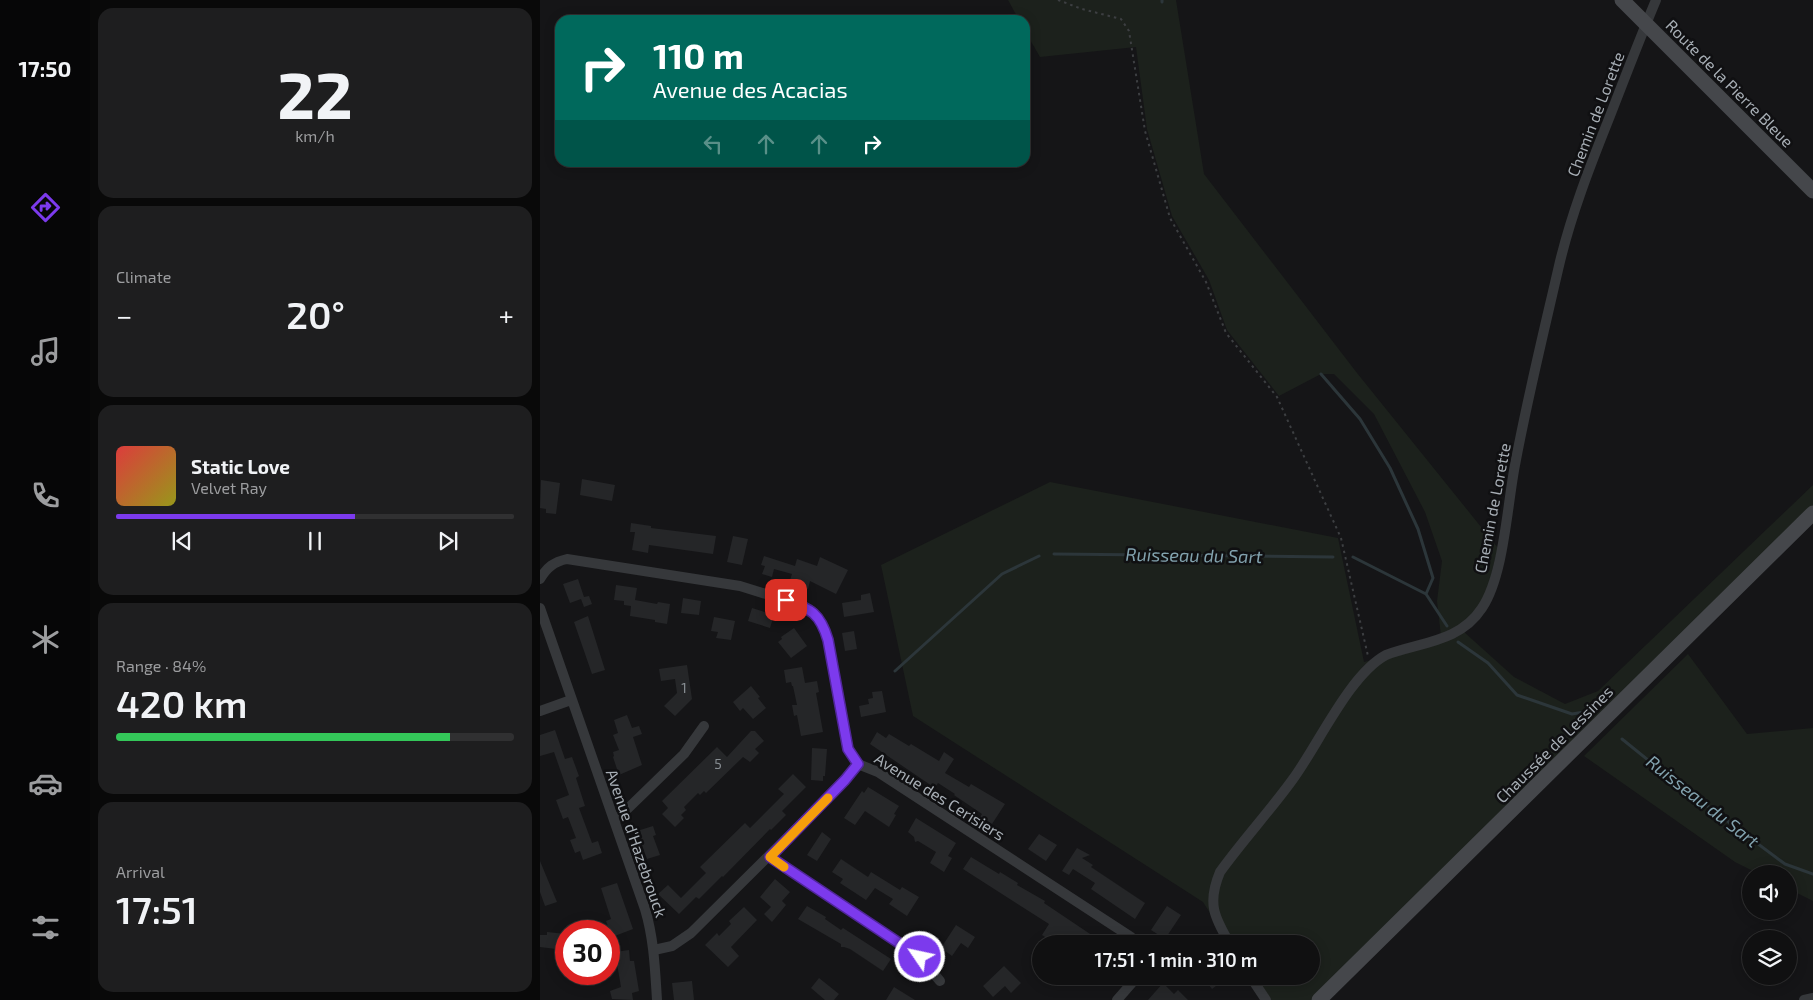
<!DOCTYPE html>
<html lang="en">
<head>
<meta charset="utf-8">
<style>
	:root { --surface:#101011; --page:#1e1e1f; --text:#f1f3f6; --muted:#9c9d9f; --line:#303031; --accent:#7c3aed }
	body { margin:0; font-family:"Exo 2",sans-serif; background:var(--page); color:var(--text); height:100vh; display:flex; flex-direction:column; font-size:19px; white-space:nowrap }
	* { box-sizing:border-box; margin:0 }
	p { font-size:16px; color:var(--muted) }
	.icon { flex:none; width:28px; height:28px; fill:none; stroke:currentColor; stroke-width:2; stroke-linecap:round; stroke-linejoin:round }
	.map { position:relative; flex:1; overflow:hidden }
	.details { display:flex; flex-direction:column; gap:8px; padding:8px; background:#090909; width:450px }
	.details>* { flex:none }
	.top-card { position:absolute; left:15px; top:15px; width:475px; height:152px; border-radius:15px; box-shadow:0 2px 12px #0003,0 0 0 1px var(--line); background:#00695c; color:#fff; overflow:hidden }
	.controls { position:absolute; left:1202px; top:865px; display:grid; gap:10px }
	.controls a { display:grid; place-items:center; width:55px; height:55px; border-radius:50%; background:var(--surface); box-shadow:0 2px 12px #0003,0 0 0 1px var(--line); font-size:25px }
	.speed { position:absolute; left:15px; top:920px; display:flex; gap:10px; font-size:25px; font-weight:700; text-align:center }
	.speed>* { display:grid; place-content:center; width:65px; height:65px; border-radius:50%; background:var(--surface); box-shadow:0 2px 12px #0003,0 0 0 1px var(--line); line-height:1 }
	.speed .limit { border:8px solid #d22; background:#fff; color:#111 }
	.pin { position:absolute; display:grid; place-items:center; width:42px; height:42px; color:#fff; margin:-21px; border-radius:10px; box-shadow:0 2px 8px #0006 }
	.me { position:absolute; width:55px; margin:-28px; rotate:304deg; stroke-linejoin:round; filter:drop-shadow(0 0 4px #0008) }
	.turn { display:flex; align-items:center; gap:18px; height:105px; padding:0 15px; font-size:22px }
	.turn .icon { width:65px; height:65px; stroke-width:2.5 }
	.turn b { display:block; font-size:35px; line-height:42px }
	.lanes { display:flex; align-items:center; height:48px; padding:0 15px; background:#0003; justify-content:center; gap:25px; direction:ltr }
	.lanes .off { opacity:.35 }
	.big { font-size:38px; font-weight:600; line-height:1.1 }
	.details .widget { flex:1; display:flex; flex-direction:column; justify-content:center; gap:8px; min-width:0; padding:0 18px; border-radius:15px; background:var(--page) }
	.details .dial { align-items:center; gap:0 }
	.dial b { font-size:65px; line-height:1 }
	.song { display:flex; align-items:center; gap:15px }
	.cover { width:60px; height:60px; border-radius:8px; background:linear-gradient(135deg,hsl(0 70% 55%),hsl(60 70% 35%)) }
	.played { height:5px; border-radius:2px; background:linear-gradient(90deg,var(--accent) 60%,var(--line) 60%) }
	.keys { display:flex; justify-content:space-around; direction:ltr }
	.heat { display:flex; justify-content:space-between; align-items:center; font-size:28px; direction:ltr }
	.charge { height:8px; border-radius:4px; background:linear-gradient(90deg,#34c759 84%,var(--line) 0) }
	.trip { position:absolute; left:492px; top:935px; width:288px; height:50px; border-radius:25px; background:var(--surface); box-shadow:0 2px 12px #0003,0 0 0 1px var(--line); font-weight:600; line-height:50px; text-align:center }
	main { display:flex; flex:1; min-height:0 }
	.menu { display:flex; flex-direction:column; width:90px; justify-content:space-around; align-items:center; background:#060607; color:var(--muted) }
	.menu .icon { width:35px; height:35px }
	.menu .selected { color:var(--accent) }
	.menu b { font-size:22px; color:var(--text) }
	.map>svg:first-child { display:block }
	.green { fill:#1c211c }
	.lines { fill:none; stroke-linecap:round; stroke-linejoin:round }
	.stream { stroke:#2c363a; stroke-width:3 }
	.building { fill:#252628 }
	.path { stroke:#3d3f42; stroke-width:2; stroke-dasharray:2.5 4; stroke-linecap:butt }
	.minor { stroke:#36383b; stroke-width:10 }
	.secondary { stroke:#45474b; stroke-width:15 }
	.route-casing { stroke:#51269a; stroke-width:12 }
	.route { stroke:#7c3aed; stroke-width:9 }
	.slow { stroke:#f59e0b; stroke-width:9 }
	.labels { text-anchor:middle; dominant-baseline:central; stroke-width:5; stroke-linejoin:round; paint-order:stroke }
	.number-label { font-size:14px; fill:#878d92 }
	.street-label { font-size:16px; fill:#a8afb6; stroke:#101012 }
	.water-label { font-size:18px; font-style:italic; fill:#82a2ae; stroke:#101012 }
</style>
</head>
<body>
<main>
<nav class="menu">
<b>17:50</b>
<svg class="icon selected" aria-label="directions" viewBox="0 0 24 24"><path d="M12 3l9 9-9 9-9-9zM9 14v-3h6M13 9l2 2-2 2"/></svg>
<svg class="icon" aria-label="music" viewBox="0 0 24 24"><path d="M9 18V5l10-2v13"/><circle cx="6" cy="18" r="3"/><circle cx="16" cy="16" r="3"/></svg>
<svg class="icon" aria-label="phone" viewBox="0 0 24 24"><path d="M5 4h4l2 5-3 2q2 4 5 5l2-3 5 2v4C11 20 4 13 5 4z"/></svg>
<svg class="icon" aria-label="climate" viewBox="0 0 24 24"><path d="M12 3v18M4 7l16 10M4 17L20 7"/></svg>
<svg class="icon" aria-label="car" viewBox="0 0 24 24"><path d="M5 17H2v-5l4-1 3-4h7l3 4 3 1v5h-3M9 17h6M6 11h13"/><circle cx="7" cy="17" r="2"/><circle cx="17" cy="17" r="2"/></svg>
<svg class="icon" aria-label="filters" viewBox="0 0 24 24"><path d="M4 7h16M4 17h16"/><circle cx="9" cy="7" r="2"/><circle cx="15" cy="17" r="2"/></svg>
</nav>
<section class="details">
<div class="widget dial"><b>22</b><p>km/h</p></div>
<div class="widget"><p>Climate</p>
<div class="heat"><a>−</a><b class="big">20°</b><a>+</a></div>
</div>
<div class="widget">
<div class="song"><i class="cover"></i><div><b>Static Love</b><p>Velvet Ray</p></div></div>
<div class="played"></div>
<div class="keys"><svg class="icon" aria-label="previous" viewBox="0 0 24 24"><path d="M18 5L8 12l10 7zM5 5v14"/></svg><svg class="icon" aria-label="pause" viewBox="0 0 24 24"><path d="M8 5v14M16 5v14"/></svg><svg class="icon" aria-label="next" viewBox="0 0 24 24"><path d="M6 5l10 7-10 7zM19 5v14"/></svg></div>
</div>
<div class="widget"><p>Range · 84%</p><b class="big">420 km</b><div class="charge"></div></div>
<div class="widget"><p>Arrival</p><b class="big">17:51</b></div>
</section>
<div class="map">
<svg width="1273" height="1000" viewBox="0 0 1273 1000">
	<rect width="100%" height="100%" fill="#151517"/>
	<path class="green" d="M 468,0 L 636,0 L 664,174 L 817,373 L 958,548 L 945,599 L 922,626 L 901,636 L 897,601 L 902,561 L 885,512 L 834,414 L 794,374 L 781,374 L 739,396 L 687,330 L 669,280 L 632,216 L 607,129 L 596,47 L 500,57 L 485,31 L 485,20 L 479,20 Z
		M 510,482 L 798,538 L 824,662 L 902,642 L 924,632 L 974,677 L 1025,704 L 1058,691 L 1273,485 L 1273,507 L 771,1000 L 729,1000 L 712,976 L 771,976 L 771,944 L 690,944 L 663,902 L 373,716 L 341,565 Z
		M 1148,654 L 1207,734 L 1273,728 L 1273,901 L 1249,889 L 1249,874 L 1219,874 L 1195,862 L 1044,756 Z"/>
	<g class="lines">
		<path class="stream" d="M 622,0 L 622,2
			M 781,374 L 820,419 L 850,468 L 878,529 L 893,578 L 886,594
			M 514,554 L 793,557
			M 813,557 L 886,594 L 907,626
			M 918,642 L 948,663 L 977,695 L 1032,714 L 1050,711
			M 355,671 L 462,574 L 499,556
			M 1082,739 L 1134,781 L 1245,864 L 1273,874"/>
	</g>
	<path class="building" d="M 42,479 L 75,485 L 72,501 L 40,495 Z
		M 1,480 L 20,483 L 16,514 L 6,513 L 6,509 L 0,508 Z
		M 91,523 L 111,526 L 111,528 L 176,536 L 173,554 L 109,545 L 108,553 L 92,550 L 95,532 L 90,532 Z
		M 193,536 L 208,539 L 202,565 L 187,562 Z
		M 224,556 L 255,566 L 257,559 L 277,566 L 280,557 L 308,570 L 296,594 L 270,581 L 268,589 L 249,583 L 252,574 L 234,569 L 232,577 L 222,574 L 225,566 L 221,565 Z
		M 38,579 L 44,597 L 49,596 L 52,604 L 44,607 L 41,599 L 30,603 L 23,584 Z
		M 76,585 L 97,588 L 95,600 L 117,604 L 118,602 L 130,604 L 127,624 L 115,622 L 115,620 L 90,616 L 91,606 L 84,605 L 84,601 L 74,600 Z
		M 330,593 L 334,612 L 304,617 L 302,603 L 321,600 L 321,595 Z
		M 143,598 L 161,601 L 159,615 L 141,613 Z
		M 212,608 L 234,615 L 230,628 L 208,621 Z
		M 48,616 L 65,670 L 52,674 L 34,622 Z
		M 174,617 L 195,621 L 191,640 L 176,638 L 178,632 L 171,631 Z
		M 254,628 L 267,646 L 251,658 L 238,642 L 242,639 L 241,637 Z
		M 314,631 L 317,649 L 305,651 L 302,633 Z
		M 147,665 L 152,699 L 135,716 L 124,706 L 137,693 L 135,679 L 121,681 L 119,669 Z
		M 262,667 L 265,683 L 277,681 L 279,692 L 276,693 L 283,732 L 261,736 L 257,715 L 254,716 L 252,705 L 257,705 L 253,686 L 252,686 L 251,682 L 246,683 L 244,670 Z
		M 211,686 L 220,697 L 218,698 L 226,708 L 213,719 L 203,708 L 200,711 L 193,702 Z
		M 342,691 L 346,712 L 321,717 L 319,706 L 329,704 L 328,699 L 333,698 L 332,692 Z
		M 87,715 L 92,728 L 99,726 L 102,734 L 93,737 L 102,765 L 79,775 L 73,757 L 74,756 L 73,752 L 79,750 L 73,735 L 78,733 L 74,720 Z
		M 15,730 L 25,759 L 32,757 L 39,776 L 36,778 L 45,806 L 39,808 L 52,843 L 58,841 L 62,853 L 43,860 L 40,851 L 35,853 L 30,840 L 36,838 L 28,817 L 23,819 L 16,800 L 29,795 L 14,752 L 0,756 L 0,735 Z
		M 211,731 L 215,731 L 224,741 L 215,749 L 219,753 L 210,762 L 203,757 L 166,793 L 164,791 L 160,795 L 158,793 L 144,807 L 146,810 L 141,815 L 144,818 L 135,827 L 122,814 L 128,808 L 122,801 L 177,747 L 187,757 Z
		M 337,732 L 346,738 L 349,734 L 369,746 L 371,744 L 399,761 L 404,752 L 414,759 L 405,773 L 429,787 L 431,784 L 465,804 L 452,824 L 440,817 L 442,814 L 414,795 L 415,794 L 398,783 L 395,788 L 330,744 Z
		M 272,748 L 287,749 L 285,776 L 283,776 L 283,781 L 271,780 Z
		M 253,774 L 266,787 L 242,811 L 246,815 L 231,830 L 230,829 L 183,877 L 182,876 L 159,899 L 156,897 L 139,914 L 118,894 L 128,885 L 141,898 L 166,873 L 160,867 L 205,823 L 210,828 L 244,794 L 238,789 Z
		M 328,787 L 359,806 L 354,814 L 356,815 L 349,827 L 325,811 L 315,825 L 304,818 L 322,791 L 324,793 Z
		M 376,818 L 416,843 L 408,856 L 412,858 L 404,872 L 390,863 L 396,852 L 378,841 L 375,842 L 374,837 L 368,832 Z
		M 113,826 L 116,835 L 113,836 L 120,855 L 107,859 L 97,831 Z
		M 282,832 L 291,839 L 277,861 L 267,855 Z
		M 499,834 L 517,845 L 506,861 L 488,849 Z
		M 537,848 L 550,855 L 542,858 L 553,865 L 551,867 L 605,903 L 595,919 L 551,889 L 555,883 L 533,869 L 529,875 L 522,871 Z
		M 431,857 L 459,874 L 460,872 L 478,883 L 477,885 L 505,901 L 504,903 L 565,944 L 507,944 L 508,939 L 502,935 L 509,924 L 423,869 Z
		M 301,859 L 328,877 L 331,872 L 360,890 L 362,887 L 379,897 L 367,916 L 349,904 L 353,899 L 335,888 L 326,900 L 300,883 L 303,879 L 292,872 Z
		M 0,861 L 17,902 L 5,906 L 0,892 Z
		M 235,879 L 250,892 L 242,901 L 246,905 L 232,922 L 224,914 L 231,907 L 220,897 Z
		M 77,883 L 93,929 L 72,937 L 66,921 L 71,919 L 61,888 Z
		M 267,906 L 286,917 L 285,919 L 301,930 L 303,928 L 351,959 L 343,971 L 310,949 L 304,947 L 301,947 L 301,944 L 258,919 Z
		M 627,906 L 641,915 L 625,939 L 611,930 Z
		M 204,907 L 217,920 L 191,947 L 199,956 L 188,967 L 165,945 L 177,933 L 179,936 L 191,924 L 189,921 Z
		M 416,925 L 435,937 L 428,948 L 421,943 L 412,956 L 401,948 Z
		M 7,932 L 26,934 L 26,952 L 15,951 L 16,949 L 0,947 L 0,935 L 7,935 Z
		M 89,950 L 90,961 L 94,961 L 99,991 L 92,993 L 93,1000 L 72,999 L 70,991 L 81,987 L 75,952 Z
		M 464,966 L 481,983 L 471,993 L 465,986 L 453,997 L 443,986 Z
		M 662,976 L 689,976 L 672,989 Z
		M 279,978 L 299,994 L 294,1000 L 285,1000 L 271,988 Z
		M 152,981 L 154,1000 L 134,1000 L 132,983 Z
		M 623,983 L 634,994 L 638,990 L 648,1000 L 608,1000 Z
		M 354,987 L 375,1000 L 346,1000 Z"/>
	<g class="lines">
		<path class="path" d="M 518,0 L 542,9 L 581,19 L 589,31 L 605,131 L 630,218 L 666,282 L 686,333 L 737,397 L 801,538 L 828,656"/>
		<path class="minor" d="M 0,579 C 7,567 14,562 27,559 L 200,586 L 261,605 L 272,611 L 284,627 L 288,640 L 308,749 L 318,764 L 338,772 L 591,937 L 597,944
			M 0,608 L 105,909 C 114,939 115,969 117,1000
			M 0,711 L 31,700
			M 75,821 L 144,754 L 164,726
			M 230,857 L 380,957 L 400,981
			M 690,944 C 674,917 667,903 680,872 C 703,840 730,811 753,779 C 778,745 810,674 846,655 C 881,642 920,642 942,608 C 964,575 967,506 975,465 C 987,400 1003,335 1018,270 C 1030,217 1050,166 1070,116 C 1085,77 1100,38 1116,0
			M 114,950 L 132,946 L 151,933 L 305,780 L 318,764
			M 710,976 L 726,1000
			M 577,1000 L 598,976
			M 1264,1000 L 1273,998"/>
		<path class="secondary" d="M 1082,0 L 1273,191
			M 779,1000 L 1273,513"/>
	</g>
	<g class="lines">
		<g class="route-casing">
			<path id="route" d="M 246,600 C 271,609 280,613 288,640 L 308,749 L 318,764 L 305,780 L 230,857 L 380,957"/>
		</g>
		<use href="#route" class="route"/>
		<path class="slow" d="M 244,867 L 230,857 L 288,798"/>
	</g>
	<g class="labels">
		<g class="number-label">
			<text x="144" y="687">1</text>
			<text x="178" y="763">5</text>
		</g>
		<g class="street-label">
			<text transform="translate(1190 83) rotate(45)">Route de la Pierre Bleue</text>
			<text transform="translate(1055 114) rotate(-69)">Chemin de Lorette</text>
			<text transform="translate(952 508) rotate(-79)">Chemin de Lorette</text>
			<text transform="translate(1014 744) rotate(-45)">Chaussée de Lessines</text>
			<text transform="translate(400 796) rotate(32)">Avenue des Cerisiers</text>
			<text transform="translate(97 843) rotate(71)">Avenue d'Hazebrouck</text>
		</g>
		<g class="water-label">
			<text transform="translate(654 555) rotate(1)">Ruisseau du Sart</text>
			<text transform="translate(1163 801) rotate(38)">Ruisseau du Sart</text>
		</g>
	</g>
</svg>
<div class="controls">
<a><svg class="icon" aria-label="sound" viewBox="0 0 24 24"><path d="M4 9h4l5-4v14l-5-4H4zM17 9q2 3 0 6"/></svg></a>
<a><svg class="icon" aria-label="layers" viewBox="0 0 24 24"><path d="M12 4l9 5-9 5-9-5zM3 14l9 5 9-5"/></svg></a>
</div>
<div class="speed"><div class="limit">30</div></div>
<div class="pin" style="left:246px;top:600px;background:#d93025"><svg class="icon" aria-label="arrive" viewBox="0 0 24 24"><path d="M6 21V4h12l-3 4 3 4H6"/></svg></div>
<svg class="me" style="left:380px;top:957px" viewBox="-20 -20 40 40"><circle r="17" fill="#7c3aed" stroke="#fff" stroke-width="3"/><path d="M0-11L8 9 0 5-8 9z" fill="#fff"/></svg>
<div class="trip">17:51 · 1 min · 310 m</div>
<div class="top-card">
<div class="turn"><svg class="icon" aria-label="right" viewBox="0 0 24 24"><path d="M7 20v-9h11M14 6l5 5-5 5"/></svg><div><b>110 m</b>Avenue des Acacias</div></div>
<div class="lanes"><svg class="icon off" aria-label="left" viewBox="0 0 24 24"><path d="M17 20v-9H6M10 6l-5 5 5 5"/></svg><svg class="icon off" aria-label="ahead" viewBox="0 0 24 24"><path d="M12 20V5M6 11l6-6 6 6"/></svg><svg class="icon off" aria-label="ahead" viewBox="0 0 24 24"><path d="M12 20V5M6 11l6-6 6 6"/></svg><svg class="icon" aria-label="right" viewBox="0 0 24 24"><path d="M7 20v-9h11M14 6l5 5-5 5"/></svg></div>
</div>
</div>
</main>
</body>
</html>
